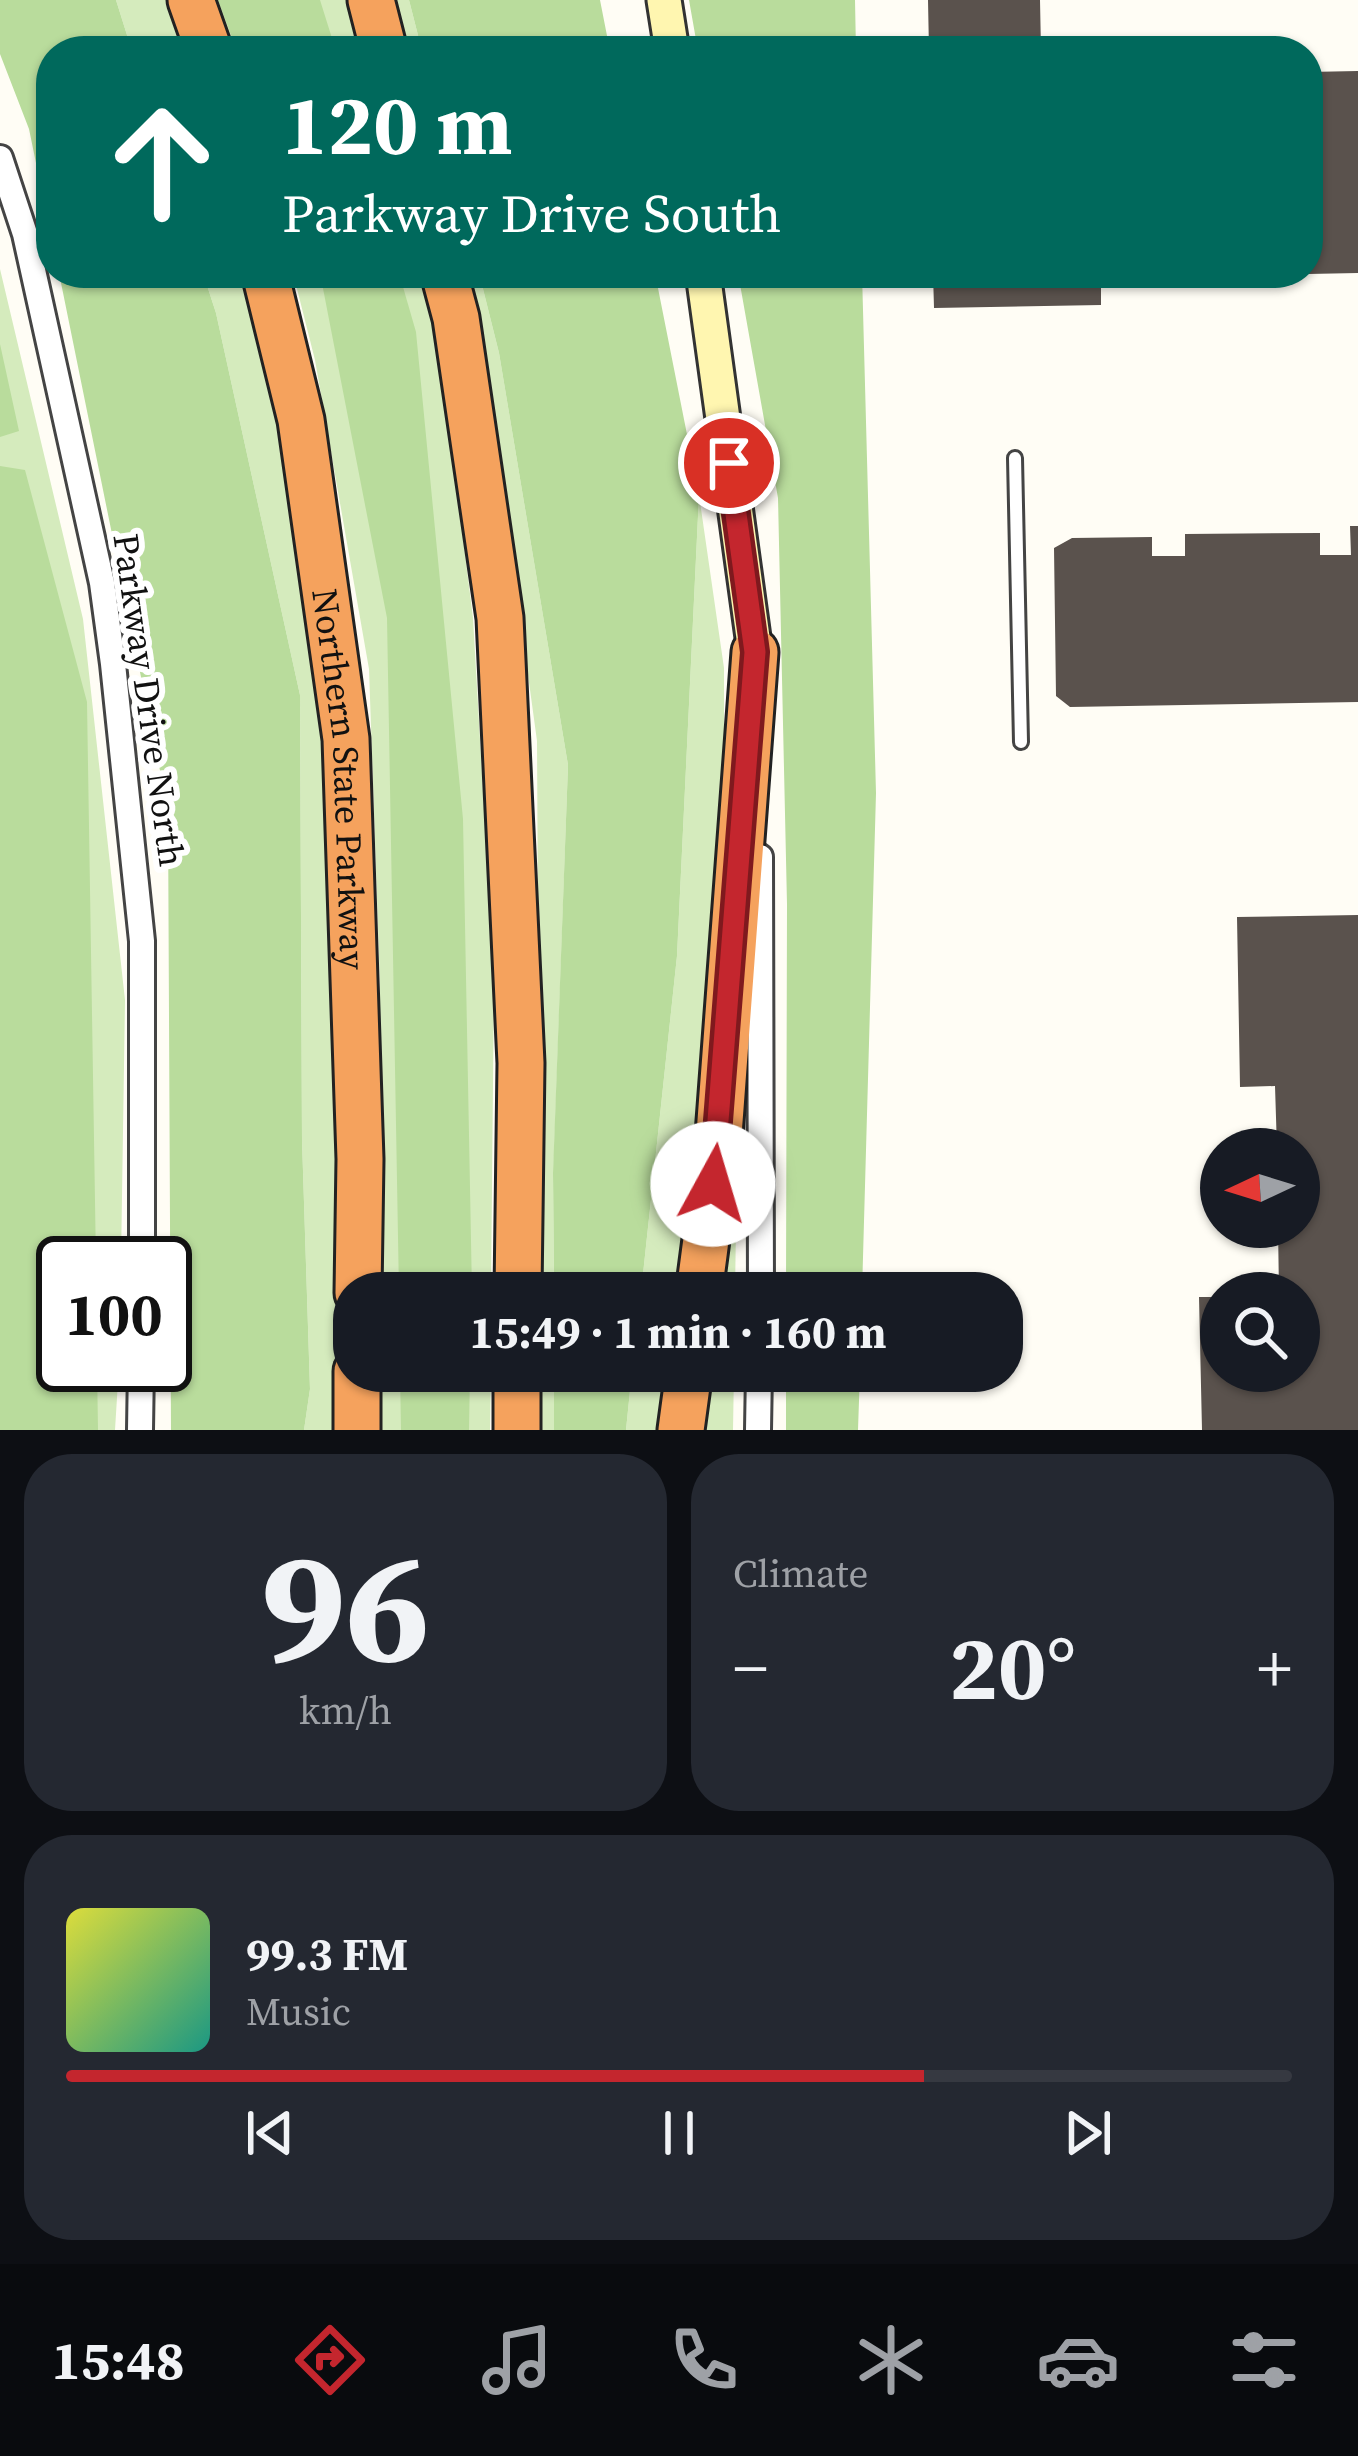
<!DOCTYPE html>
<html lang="en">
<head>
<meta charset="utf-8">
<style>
	:root { --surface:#171b24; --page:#242831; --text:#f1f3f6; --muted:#9ea1a6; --line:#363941; --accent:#c4262e }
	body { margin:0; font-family:"Source Serif 4",serif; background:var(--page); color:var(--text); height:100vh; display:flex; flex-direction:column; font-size:45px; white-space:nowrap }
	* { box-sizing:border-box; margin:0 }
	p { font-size:39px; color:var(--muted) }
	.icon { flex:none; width:66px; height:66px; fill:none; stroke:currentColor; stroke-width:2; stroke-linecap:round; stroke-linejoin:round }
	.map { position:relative; height:1430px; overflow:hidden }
	.panel { display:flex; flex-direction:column; gap:24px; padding:24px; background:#0d0f14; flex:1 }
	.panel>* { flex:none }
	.banner { position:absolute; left:36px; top:36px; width:1287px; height:252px; border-radius:48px; box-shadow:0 3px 9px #0004; background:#00695c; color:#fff; overflow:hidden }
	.needle { width:78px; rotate:266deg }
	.buttons { position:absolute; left:1200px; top:1128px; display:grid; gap:24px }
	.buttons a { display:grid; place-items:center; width:120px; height:120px; border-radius:50%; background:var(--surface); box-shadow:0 3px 9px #0004; font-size:60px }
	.speed { position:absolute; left:36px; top:1236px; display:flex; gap:24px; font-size:60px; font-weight:700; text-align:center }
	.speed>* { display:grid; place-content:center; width:156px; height:156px; border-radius:50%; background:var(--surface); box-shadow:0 3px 9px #0004; line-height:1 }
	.speed .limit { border:6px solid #111; border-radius:18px; background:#fff; color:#111 }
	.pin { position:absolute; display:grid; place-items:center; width:102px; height:102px; color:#fff; margin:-51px; border:6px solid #fff; border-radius:50%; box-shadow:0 3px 12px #0007 }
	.me { position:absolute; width:132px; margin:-66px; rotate:6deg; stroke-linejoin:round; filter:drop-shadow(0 0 9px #0008) }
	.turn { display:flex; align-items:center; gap:42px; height:252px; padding:0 48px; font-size:54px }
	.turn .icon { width:156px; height:156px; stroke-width:2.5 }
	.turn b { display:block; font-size:84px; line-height:102px }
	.big { font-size:90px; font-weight:700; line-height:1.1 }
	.panel .widget { flex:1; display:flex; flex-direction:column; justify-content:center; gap:18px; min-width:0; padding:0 42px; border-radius:48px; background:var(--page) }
	.panel .dial { align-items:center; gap:0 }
	.dial b { font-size:156px; line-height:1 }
	.song { display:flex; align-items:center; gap:36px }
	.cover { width:144px; height:144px; border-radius:18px; background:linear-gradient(135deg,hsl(60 70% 55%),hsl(170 70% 35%)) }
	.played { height:12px; border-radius:6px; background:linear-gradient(90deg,var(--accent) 70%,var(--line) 70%) }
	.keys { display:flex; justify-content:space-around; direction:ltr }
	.heat { display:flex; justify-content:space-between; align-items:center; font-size:66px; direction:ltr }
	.panel .tiles { flex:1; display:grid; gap:24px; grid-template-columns:1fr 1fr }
	.widget:last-child { grid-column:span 2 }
	.trip { position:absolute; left:333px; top:1272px; width:690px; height:120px; border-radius:48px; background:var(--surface); box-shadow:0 3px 9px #0004; font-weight:700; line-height:120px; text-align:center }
	.dock { display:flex; height:192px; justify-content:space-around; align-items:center; background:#090b0e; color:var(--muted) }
	.dock .icon { width:84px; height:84px }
	.dock .current { color:var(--accent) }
	.dock b { font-size:54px; color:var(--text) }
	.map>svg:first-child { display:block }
	.green { fill:#d5ebbd }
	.forest { fill:#b9dc9c }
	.building { fill:#5a524d }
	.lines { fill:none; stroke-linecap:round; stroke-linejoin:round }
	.lane-casing { stroke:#444; stroke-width:18 }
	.street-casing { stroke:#444; stroke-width:30 }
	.secondary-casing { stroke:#333; stroke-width:39 }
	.highway-casing { stroke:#222; stroke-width:51 }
	.lane { stroke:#fff; stroke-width:12 }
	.street { stroke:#fff; stroke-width:24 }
	.secondary { stroke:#fff6b0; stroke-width:33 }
	.highway { stroke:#f5a25d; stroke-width:45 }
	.route-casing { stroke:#7f191e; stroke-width:30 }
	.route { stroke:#c4262e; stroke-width:21 }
	.labels { text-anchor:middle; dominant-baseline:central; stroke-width:12; stroke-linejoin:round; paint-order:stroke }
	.street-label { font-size:36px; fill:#111; stroke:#fff }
</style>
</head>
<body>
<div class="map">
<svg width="1358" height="1430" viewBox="0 0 1358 1430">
	<rect width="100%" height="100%" fill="#fffdf5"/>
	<path class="green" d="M 116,0 L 169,0 L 188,51 L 132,51 Z
		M 213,0 L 347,0 L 362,51 L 230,51 Z
		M 391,0 L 409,0 L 422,51 L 407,51 Z
		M 0,269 L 83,619 L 125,1000 L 121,1263 L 63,1263 L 63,1365 L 119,1365 L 115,1430 L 0,1430 Z
		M 203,273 L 247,273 C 299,465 328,667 339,866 C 350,1053 340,1243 336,1430 L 304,1430 L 310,1389 L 302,1140 L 300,695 L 216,313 Z
		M 293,273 L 423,273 L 436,321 L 473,618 L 494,982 L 491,1293 L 378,1293 L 380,986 L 369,669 L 315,360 Z
		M 465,273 L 479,273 L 499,353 L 568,765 L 553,1183 L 554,1293 L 540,1293 L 537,741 L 486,367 Z
		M 699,495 L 724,668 L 724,858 L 689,1293 L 641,1293 L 677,956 Z
		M 731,1218 L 736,1227 L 735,1293 L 716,1293 Z
		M 378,1371 L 491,1371 L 490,1430 L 377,1430 Z
		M 541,1371 L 555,1371 L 555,1430 L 540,1430 Z
		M 632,1371 L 679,1371 L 672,1430 L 626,1430 Z
		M 706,1371 L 734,1371 L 733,1430 L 698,1430 Z"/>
	<path class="forest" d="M 0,0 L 116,0 L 132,51 L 51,51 L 51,236 L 29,129 L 0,54 Z
		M 218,0 L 320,0 L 336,51 L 237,51 Z
		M 409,0 L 600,0 L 610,51 L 422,51 Z
		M 689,0 L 855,0 L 856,51 L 698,51 Z
		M 59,273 L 203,273 L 216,313 L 300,695 L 302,1140 L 310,1389 L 304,1430 L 171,1430 L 168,810 Z
		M 320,273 L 399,273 L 416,332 L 463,819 L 472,1293 L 399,1293 L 387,618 Z
		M 479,273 L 655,273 L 699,495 L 677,956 L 641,1293 L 554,1293 L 553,1173 L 568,765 L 499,353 Z
		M 738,273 L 862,273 L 876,793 L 862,1293 L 786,1293 L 787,904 L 778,498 Z
		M 0,344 L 19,431 L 0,437 Z
		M 0,466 L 25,470 L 87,702 L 96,1263 L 63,1263 L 63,1365 L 97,1365 L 98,1430 L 0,1430 Z
		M 400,1371 L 470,1371 L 469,1430 L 401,1430 Z
		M 554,1371 L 632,1371 L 626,1430 L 554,1430 Z
		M 786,1371 L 860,1371 L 858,1430 L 786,1430 Z"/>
	<path class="building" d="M 928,0 L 1040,0 L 1041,51 L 929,51 Z
		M 1358,71 L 1358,273 L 1308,274 L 1308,72 Z
		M 933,273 L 1114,273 L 1114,277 L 1101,277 L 1101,305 L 934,308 Z
		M 1350,526 L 1358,526 L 1358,702 L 1070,707 L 1056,696 L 1054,548 L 1072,538 L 1152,537 L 1152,556 L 1185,556 L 1185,534 L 1320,533 L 1320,555 L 1351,555 Z
		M 1358,915 L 1358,1430 L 1202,1430 L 1199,1297 L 1221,1297 L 1221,1371 L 1299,1371 L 1299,1293 L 1279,1293 L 1278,1227 L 1299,1227 L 1299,1149 L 1277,1149 L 1275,1086 L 1240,1087 L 1237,917 Z"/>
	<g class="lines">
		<g class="lane-casing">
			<path id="lane" d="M 1015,458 L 1021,742"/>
		</g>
		<g class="street-casing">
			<path id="street" d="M 0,158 L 25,234 L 102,583 L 113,664 L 142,941 L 142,1263
				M 760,857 L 761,1293
				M 140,1430 L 141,1365
				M 758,1430 L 759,1371"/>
		</g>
		<g class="secondary-casing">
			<path id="secondary" d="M 664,0 L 672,51
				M 703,273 L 755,652"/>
		</g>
		<g class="highway-casing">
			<g id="highway">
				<path d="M 191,0 L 209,51"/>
				<path d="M 371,0 L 384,51"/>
				<path id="s1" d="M 265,273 L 301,420 L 346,739 L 360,1159 L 358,1293"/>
				<path d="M 444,273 L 456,318 L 500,618 L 521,1063 L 518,1293"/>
				<path d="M 699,1293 L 718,1148 L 755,652"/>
				<path d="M 357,1430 L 357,1371"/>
				<path d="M 517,1430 L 517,1371"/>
				<path d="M 681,1430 L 689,1371"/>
			</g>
		</g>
		<use href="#lane" class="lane"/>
		<use href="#street" class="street"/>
		<use href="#secondary" class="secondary"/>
		<use href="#highway" class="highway"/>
	</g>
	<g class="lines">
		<g class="route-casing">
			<path id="route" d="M 713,1184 L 755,652 L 729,463"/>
		</g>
		<use href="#route" class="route"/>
	</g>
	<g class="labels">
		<g class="street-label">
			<text transform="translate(149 700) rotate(82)">Parkway Drive North</text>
			<text stroke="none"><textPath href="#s1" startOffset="513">Northern State Parkway</textPath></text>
		</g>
	</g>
</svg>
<div class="buttons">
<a><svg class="needle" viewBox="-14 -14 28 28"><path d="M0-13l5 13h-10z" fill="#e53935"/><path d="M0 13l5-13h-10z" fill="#9ea1a6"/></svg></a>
<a><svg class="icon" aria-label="search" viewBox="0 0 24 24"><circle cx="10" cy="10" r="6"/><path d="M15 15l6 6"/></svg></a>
</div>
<div class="speed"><div class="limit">100</div></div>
<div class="pin" style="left:729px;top:463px;background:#d93025"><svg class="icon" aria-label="arrive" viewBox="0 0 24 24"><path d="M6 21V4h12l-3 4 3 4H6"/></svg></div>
<svg class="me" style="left:713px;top:1184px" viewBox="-20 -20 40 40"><circle r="19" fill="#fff"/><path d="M0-13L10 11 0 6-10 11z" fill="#c4262e"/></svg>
<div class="trip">15:49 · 1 min · 160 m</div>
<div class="banner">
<div class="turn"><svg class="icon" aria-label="ahead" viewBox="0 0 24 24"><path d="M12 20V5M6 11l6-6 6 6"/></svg><div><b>120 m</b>Parkway Drive South</div></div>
</div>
</div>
<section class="panel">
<div class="tiles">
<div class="widget dial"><b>96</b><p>km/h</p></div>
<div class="widget"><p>Climate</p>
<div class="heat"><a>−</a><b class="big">20°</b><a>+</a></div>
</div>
<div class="widget">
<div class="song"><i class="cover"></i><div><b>99.3 FM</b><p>Music</p></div></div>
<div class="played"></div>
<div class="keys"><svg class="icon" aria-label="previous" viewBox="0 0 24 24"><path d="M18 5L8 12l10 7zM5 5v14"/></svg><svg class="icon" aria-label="pause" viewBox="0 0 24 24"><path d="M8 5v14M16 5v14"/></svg><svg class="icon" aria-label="next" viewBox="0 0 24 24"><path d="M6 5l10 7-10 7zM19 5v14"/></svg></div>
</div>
</div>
</section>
<nav class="dock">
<b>15:48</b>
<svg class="icon current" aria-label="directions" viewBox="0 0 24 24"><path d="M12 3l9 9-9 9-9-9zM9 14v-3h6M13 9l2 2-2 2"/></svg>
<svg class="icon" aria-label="music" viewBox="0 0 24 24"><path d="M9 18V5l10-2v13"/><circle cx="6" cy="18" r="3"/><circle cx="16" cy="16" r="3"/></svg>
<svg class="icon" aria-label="phone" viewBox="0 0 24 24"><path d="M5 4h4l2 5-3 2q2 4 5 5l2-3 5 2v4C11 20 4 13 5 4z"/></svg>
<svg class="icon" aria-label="climate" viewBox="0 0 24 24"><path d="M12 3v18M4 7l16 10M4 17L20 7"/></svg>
<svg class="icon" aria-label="car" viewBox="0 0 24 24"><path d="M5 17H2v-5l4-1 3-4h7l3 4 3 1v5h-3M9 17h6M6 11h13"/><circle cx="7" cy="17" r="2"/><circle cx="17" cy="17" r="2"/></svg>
<svg class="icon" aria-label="filters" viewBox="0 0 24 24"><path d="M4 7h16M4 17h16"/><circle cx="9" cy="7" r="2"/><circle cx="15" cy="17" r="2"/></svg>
</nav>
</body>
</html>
